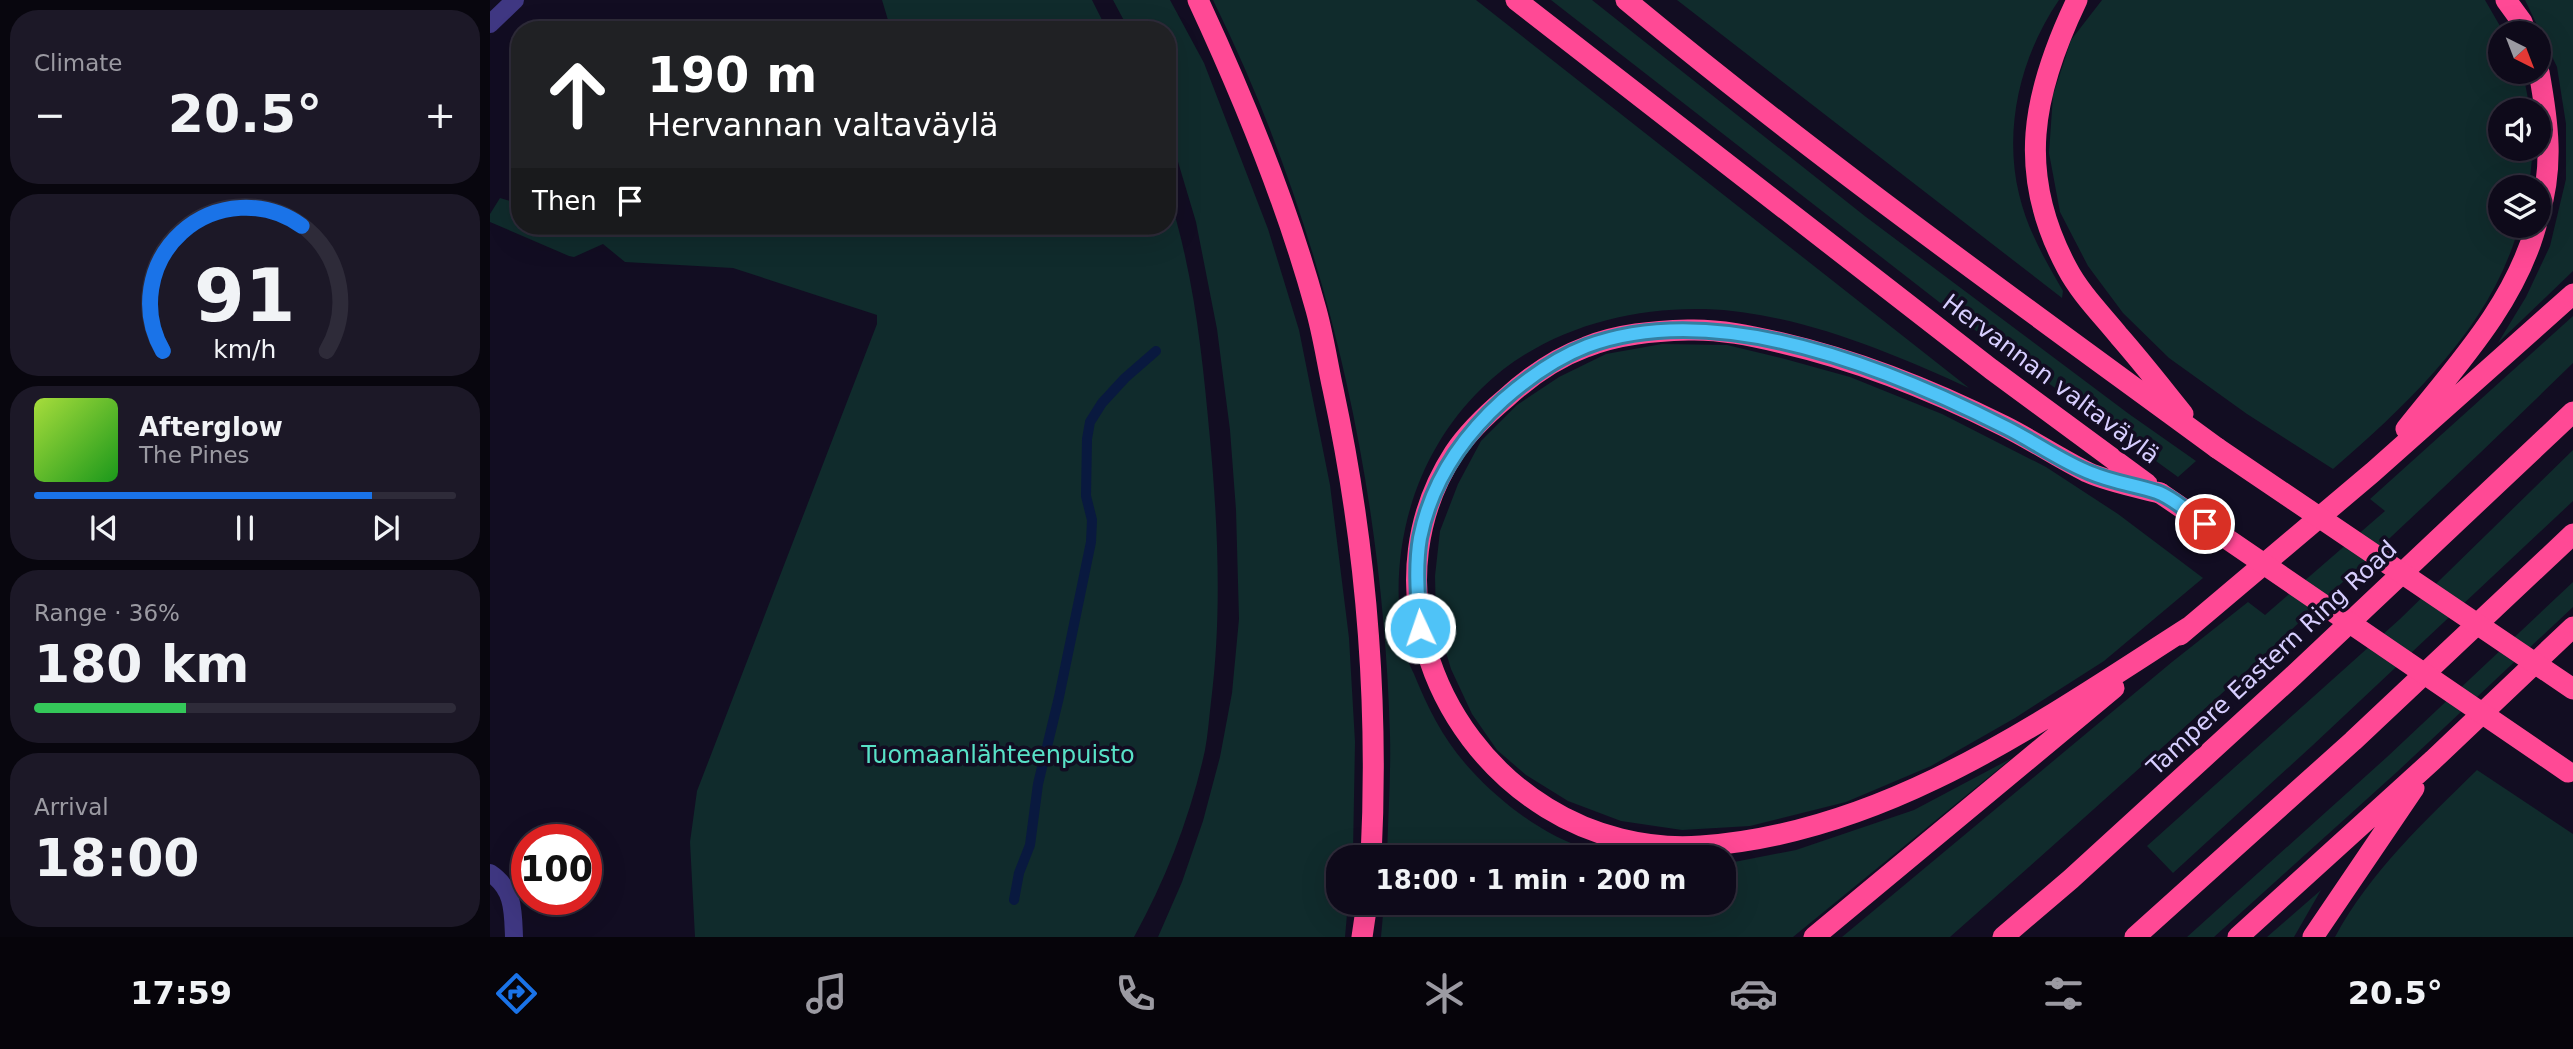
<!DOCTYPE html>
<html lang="en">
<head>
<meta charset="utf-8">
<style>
	:root { --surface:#0e0a1a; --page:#1c1827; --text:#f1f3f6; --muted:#9b9aa2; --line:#2e2b39; --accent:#1a73e8 }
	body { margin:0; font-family:"DejaVu Sans",sans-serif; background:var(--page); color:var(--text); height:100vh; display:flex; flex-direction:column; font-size:26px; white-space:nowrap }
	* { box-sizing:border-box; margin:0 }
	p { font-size:23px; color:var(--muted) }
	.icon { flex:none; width:38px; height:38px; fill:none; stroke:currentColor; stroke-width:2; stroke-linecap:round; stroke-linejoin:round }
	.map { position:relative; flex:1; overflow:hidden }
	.details { display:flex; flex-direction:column; gap:10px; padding:10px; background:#08060e; width:490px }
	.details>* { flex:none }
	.top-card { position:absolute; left:21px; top:21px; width:665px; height:214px; border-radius:28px; box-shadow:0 7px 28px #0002,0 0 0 2px var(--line); background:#202124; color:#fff; overflow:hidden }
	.needle { width:46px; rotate:138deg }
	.controls { position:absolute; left:1998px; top:21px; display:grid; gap:14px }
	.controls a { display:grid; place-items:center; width:63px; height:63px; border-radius:50%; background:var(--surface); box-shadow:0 7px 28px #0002,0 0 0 2px var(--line); font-size:35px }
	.speed { position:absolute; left:21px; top:824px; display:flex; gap:14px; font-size:35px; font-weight:700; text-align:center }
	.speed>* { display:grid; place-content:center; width:91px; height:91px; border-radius:50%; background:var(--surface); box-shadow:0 7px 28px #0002,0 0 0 2px var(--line); line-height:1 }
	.speed .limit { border:10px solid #d22; background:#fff; color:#111 }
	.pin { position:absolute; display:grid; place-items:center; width:60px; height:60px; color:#fff; margin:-30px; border:4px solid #fff; border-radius:50%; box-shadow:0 2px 7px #0007 }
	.me { position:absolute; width:77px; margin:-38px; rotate:357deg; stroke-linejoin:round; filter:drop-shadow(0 0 5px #0008) }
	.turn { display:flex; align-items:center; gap:24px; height:147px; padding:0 21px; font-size:32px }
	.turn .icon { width:91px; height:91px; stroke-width:2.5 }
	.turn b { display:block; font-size:49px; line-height:60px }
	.then { display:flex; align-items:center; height:66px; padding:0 21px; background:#0003; gap:14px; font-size:26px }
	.big { font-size:52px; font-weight:800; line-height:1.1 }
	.details .card { flex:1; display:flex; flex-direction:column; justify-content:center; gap:10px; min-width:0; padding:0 24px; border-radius:28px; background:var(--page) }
	.details .dial { align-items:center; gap:0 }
	.dial svg { height:182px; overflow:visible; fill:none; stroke:var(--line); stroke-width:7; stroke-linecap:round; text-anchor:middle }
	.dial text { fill:var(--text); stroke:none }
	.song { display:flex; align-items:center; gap:21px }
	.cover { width:84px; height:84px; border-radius:10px; background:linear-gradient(135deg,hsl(80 70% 55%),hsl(120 70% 35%)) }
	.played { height:7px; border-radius:4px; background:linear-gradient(90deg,var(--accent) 80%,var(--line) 80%) }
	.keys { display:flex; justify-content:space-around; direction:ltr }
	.heat { display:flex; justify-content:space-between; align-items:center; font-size:38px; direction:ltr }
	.charge { height:10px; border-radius:5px; background:linear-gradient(90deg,#34c759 36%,var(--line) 0) }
	.trip { position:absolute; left:836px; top:845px; width:410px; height:70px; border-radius:28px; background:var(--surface); box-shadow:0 7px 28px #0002,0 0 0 2px var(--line); font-weight:800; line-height:70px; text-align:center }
	.tabs { display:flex; height:112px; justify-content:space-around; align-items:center; background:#06040a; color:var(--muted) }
	.tabs .icon { width:49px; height:49px }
	.tabs .on { color:var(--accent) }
	.tabs b { font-size:32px; color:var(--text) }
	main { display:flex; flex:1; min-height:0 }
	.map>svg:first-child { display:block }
	.green { fill:#102b2c }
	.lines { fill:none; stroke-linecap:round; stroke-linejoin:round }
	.stream { stroke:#09193f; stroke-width:10 }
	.minor { stroke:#3f3782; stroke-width:18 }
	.highway { stroke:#ff4995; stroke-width:21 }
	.highway-bridge { stroke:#ff4995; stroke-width:21 }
	.route-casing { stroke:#337fa1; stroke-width:18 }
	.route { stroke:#4fc3f7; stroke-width:12 }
	.labels { text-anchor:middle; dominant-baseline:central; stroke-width:7; stroke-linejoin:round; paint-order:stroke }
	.street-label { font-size:24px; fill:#d7ceff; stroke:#120d22 }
	.park-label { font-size:24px; fill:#58e1c7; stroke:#120d22 }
</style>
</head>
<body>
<main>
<section class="details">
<div class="card"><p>Climate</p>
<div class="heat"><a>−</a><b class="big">20.5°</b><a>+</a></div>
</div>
<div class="card dial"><svg viewBox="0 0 100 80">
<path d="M14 69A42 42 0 1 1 86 69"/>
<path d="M14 69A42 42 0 0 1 75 14" stroke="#1a73e8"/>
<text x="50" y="56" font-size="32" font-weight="700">91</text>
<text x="50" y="72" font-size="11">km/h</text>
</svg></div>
<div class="card">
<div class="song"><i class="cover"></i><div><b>Afterglow</b><p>The Pines</p></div></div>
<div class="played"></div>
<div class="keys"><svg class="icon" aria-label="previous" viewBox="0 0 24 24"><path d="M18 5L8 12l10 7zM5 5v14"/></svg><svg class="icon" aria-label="pause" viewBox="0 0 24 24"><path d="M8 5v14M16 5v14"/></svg><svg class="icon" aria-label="next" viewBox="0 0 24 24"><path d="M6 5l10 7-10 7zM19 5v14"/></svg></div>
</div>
<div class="card"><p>Range · 36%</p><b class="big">180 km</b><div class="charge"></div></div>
<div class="card"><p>Arrival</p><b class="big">18:00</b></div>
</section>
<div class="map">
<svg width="2083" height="937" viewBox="0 0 2083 937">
	<rect width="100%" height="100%" fill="#120d22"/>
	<path class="green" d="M 392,0 L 602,0 L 617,30 L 401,30 Z
		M 623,0 L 680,0 L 714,63 L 778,229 L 809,330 L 840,485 L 859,638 L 865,742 L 863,852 L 863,857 L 849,858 L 849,903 L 858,903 L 855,937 L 668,937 L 692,882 L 713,821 L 730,757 L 742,693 L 749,619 L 746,510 L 740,430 L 727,329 L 706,222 L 677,125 L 677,30 L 639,30 Z
		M 723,0 L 986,0 L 1479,388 C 1398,351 1305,312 1215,309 C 1135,307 1050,331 992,388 C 923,455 896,554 914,647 C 915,656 920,665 924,674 C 938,709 955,742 981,770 C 1013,805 1056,837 1102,851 C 1112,855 1124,856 1135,857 L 897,857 C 898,817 901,776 900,736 C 893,483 835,227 723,0 Z
		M 1061,0 L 1102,0 L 1376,217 L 1639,414 L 1706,461 L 1688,477 L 1485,330 Z
		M 1187,0 L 1569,0 C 1531,55 1513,128 1529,194 C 1537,229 1555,260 1573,291 L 1572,298 Z
		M 1612,0 L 1995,0 L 2014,33 L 2011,33 L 2011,72 L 2033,72 L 2040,110 L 2011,110 L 2011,149 L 2043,149 L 2039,187 L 2011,187 L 2011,226 L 2029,226 C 2002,326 1919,403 1843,469 L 1757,414 L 1679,358 L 1633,313 L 1598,266 L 1570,212 L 1559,153 L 1563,95 L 1581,40 Z
		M 2035,0 L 2083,0 L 2083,271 L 2008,343 L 2036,297 L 2060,246 L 2076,179 L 2076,124 L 2067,67 Z
		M 677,189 C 704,273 712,352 720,439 C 728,526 732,615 721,702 C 719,718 718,734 715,750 C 701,815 676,879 644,937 L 205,937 L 200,842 L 207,791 L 387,324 L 387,315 L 243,268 L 135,262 L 113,244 L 84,257 L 79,256 L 0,222 L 0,214 L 10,198 L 30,204 L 30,226 L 677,226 Z
		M 2083,316 L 2083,363 C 1881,560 1672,750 1460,937 L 1352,937 L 1682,662 L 1758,602 L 1775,615 L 1895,511 L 1880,499 Z
		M 1172,344 L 1237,345 L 1295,359 L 1360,377 L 1452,414 L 1556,467 L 1628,514 L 1713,578 L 1614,661 L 1525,718 L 1441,766 L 1356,802 L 1260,826 L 1192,830 L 1131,821 L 1078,801 L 1036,775 L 1007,750 L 982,714 L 961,669 L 946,619 L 945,576 L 950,531 L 968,484 L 991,441 L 1027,405 L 1069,377 L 1116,354 Z
		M 2083,450 L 2083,501 L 1823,745 L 1683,873 L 1657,846 L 1910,619 Z
		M 2083,582 L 2083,607 L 1908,771 L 1724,937 L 1697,937 L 1897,757 Z
		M 1522,758 L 1303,937 L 891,937 L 894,903 L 1234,903 L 1234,864 L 1306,850 L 1424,810 Z
		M 1987,770 L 2083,834 L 2083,937 L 1845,937 C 1880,872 1935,821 1987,770 Z
		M 1831,890 L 1804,937 L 1777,937 Z"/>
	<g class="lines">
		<path class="stream" d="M 524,900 L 529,873 L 540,845 L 548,784 L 569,697 L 601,542 L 602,520 L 596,496 L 597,439 L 600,422 L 612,403 L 635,378 L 666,351"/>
		<path class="minor" d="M 0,24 L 25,0
			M 0,873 C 24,889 23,911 24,937"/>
		<path class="highway" d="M 708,0 C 754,99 796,201 825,306 C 833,333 837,362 843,389 C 876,543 889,700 881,858
			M 1026,0 L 1501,369 L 1657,484
			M 1136,0 C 1326,158 1528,302 1727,448
			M 1587,0 C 1542,94 1526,173 1577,268 C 1590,293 1612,315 1629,336 C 1651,361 1672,388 1693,414
			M 2016,0 L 2032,22 L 2036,33
			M 2049,72 C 2058,122 2064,166 2049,215
			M 1916,429 C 1966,366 2024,305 2046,226
			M 1670,493 C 1646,487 1619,482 1597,472 C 1569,458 1542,440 1514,426 C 1442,390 1370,361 1292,343 C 1262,336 1230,329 1198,330 C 1164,331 1128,334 1096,347 C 1066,358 1039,377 1016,398 C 997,414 978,432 964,453 C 885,575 938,735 1057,808 C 1102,836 1157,850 1211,846 C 1395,833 1549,723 1699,627
			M 1690,635 L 1883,472 L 2083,294
			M 872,937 L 877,903
			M 1324,937 L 1624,688
			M 1513,937 L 1581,879 L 1803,676 L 2083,412
			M 1645,937 L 1863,741 L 2083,534
			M 1748,937 L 1943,760 L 2083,627
			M 1823,937 L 1924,788"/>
		<path class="highway-bridge" d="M 1727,448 L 2083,689
			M 1670,493 L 2078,772"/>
	</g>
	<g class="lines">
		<g class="route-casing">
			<path id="route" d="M 930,628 C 928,598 925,567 930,538 C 941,483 972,437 1013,400 C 1038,378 1066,358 1097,346 C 1227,298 1401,369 1517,428 C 1545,442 1572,462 1601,473 C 1622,482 1645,485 1667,492 C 1684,498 1700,514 1715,524"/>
		</g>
		<use href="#route" class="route"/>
	</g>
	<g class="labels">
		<g class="street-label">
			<text transform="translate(1561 379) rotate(37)">Hervannan valtaväylä</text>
			<text transform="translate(1782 658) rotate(-43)">Tampere Eastern Ring Road</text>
		</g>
		<g class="park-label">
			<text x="508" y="755">Tuomaanlähteenpuisto</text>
		</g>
	</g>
</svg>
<div class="controls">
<a><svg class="needle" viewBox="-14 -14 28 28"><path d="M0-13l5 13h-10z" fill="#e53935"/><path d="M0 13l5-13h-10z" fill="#9b9aa2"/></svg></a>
<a><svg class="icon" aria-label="sound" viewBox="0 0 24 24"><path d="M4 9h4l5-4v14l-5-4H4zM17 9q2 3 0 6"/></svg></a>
<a><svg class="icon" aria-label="layers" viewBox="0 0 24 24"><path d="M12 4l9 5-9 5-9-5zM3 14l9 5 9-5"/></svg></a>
</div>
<div class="speed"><div class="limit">100</div></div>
<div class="pin" style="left:1715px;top:524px;background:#d93025"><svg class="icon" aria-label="arrive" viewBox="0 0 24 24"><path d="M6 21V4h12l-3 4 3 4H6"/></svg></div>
<svg class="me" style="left:930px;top:628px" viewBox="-20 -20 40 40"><circle r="17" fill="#4fc3f7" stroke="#fff" stroke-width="3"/><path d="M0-11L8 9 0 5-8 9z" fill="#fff"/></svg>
<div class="trip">18:00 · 1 min · 200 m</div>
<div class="top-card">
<div class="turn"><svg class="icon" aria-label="ahead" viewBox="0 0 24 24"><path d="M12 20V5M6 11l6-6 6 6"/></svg><div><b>190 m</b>Hervannan valtaväylä</div></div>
<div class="then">Then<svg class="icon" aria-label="arrive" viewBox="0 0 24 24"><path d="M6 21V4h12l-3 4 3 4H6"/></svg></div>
</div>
</div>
</main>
<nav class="tabs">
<b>17:59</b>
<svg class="icon on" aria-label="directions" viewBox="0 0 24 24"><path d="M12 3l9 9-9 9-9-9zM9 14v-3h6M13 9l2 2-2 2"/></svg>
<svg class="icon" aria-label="music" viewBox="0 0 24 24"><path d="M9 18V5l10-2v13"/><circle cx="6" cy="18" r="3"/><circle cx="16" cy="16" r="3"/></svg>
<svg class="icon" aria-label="phone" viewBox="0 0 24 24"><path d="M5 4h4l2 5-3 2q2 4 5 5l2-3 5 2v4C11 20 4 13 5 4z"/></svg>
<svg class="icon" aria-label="climate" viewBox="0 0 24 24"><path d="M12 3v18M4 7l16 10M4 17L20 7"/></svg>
<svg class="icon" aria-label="car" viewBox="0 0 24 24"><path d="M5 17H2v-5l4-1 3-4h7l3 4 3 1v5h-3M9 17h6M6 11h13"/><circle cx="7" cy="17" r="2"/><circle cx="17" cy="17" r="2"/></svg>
<svg class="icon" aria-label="filters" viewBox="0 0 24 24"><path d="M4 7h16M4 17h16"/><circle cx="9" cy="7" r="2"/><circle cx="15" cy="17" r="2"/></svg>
<b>20.5°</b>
</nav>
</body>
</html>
